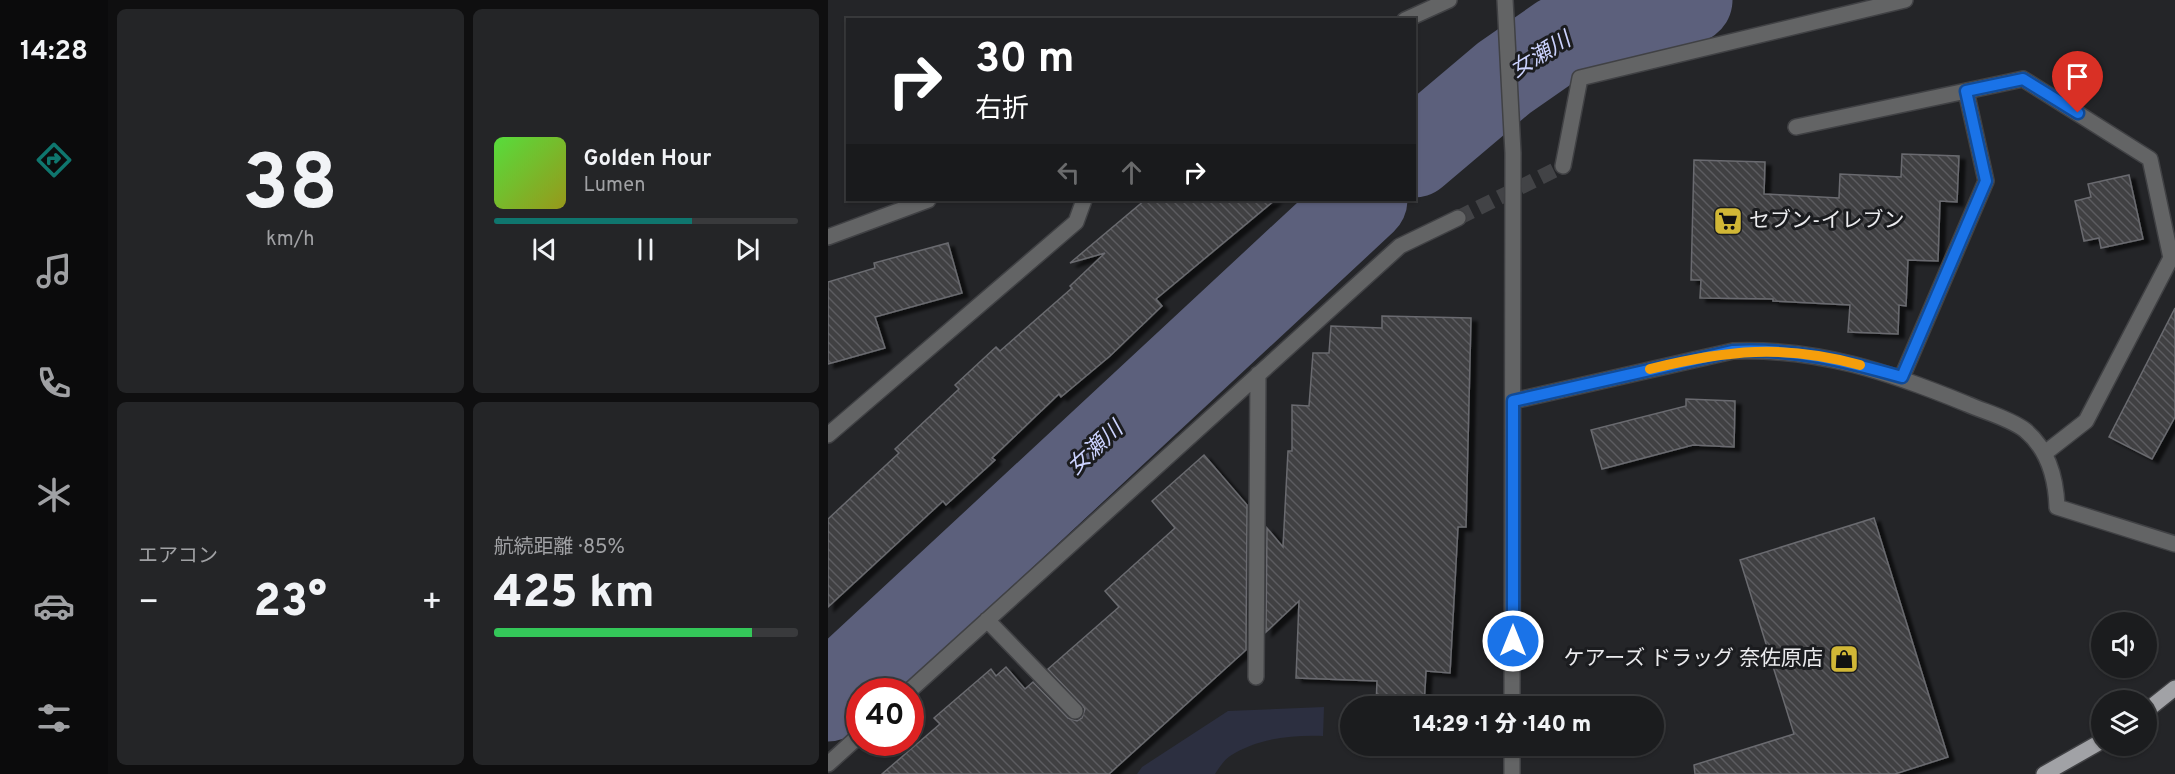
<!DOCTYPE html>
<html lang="ja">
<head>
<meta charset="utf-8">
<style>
	:root { --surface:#1b1c1e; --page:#242527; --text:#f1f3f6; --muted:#a0a1a4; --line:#393a3c; --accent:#0f766e }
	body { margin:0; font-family:Overpass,"Noto Sans JP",sans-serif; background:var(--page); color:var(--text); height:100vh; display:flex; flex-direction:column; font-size:22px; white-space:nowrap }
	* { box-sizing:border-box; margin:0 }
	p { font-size:20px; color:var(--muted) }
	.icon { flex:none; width:33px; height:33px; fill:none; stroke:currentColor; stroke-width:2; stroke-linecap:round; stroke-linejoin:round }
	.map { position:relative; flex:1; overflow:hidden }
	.details { display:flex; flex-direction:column; gap:9px; padding:9px; background:#0f0f10; width:720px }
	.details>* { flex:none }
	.top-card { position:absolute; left:18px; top:18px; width:570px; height:183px; border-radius:0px; box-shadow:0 2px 4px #0004,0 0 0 2px var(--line); background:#202124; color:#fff; overflow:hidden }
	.buttons { position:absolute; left:1263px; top:612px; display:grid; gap:12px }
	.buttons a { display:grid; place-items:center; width:66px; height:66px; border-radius:50%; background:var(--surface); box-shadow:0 2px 4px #0004,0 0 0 2px var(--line); font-size:30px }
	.speed { position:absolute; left:18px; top:678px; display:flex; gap:12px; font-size:30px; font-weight:700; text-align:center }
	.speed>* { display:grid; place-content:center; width:78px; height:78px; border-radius:50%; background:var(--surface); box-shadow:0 2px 4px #0004,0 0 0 2px var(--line); line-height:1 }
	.speed .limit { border:9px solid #d22; background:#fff; color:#111 }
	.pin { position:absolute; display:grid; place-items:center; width:51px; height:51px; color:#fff; margin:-62px -26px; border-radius:50% 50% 50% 0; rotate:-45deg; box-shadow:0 0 6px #0007 }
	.pin .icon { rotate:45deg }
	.me { position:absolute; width:66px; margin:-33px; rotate:0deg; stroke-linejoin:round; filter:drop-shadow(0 0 4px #0008) }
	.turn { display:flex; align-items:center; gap:21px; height:126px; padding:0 30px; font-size:27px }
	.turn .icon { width:78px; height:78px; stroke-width:2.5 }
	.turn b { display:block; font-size:42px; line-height:51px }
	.lanes { display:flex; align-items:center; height:57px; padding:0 30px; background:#0003; justify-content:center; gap:30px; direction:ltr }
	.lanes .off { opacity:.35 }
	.big { font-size:45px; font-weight:800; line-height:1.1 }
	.details .widget { flex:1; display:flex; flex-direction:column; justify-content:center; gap:9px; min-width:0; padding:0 21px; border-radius:9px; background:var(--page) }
	.details .dial { align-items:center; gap:0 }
	.dial b { font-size:78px; line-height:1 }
	.song { display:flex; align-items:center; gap:18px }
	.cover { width:72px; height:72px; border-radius:9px; background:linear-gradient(135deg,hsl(110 70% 55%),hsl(60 70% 35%)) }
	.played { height:6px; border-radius:3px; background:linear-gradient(90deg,var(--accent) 65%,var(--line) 65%) }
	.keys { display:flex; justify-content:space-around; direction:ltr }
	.heat { display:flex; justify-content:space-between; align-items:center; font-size:33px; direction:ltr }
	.charge { height:9px; border-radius:4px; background:linear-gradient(90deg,#34c759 85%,var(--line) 0) }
	.details .tiles { flex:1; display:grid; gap:9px; grid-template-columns:repeat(2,1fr) }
	.trip { position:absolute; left:512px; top:696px; width:324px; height:60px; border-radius:30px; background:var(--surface); box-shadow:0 2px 4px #0004,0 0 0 2px var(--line); font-weight:800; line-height:60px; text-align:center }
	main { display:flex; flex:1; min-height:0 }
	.menu { display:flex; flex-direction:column; width:108px; justify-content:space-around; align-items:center; background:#0b0b0c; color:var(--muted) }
	.menu .icon { width:42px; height:42px }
	.menu .current { color:var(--accent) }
	.menu b { font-size:27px; color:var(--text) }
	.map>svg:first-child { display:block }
	.grass { fill:#2c2f40 }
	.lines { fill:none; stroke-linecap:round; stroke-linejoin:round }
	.river { stroke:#5c607c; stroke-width:87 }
	.building { fill:url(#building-back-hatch); stroke:#6a6b6f; stroke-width:1.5; filter:url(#shadow) }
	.minor-tunnel { stroke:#424346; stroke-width:15; stroke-dasharray:15 8; stroke-linecap:butt }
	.minor-casing { stroke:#404144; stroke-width:18 }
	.major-casing { stroke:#404144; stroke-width:18 }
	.minor { stroke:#636465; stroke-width:15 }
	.major { stroke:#a1a2a6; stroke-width:15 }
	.route-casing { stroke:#114b97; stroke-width:15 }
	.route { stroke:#1a73e8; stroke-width:10 }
	.slow { stroke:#f59e0b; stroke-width:10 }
	.labels { text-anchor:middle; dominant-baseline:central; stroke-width:6; stroke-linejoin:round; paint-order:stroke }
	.poi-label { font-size:21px; fill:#ebebee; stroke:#1b1c1f; text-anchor:start }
	.water-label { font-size:22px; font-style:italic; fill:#cbd2fd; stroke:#1b1c1f }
</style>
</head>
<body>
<main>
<nav class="menu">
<b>14:28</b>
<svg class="icon current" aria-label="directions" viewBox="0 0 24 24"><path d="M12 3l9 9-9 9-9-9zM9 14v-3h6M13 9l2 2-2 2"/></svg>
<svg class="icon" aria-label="music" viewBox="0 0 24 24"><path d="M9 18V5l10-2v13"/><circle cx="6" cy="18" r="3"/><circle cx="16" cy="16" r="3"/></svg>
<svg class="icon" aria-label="phone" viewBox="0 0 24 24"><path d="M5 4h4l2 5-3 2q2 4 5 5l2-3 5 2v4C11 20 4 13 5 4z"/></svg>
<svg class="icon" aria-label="climate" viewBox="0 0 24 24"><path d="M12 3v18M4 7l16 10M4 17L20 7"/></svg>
<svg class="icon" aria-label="car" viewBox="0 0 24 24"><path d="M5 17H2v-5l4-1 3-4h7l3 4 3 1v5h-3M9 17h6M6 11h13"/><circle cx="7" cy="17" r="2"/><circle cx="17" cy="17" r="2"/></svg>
<svg class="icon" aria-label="filters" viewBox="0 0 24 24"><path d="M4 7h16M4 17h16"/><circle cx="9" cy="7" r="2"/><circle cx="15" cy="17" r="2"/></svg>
</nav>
<section class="details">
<div class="tiles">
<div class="widget dial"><b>38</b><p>km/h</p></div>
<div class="widget">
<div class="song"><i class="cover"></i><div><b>Golden Hour</b><p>Lumen</p></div></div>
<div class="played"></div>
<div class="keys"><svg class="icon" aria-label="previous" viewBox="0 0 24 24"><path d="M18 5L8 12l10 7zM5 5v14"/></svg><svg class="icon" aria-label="pause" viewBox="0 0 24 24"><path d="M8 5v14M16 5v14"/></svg><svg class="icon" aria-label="next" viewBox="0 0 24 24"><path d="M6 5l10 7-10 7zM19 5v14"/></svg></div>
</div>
<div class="widget"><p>エアコン</p>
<div class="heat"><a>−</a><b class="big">23°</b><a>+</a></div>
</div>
<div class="widget"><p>航続距離 · 85%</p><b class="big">425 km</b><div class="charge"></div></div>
</div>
</section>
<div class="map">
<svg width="1347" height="774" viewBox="0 0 1347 774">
	<defs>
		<pattern id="building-back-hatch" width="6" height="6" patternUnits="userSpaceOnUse" patternTransform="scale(1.5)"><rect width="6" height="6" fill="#3f3f43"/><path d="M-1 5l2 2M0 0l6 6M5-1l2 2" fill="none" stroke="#5b5b5e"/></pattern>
		<filter id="shadow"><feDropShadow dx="6" dy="4" stdDeviation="1.5" flood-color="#0009"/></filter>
	</defs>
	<rect width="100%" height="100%" fill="#242528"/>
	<path class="grass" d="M 496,707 L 495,736 C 463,735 430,738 402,756 C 396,760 391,768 387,774 L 309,774 L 314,767 L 400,711 Z"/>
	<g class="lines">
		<path class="river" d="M 586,154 L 676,78 L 732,39 L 804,14 L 861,0
			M 0,698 L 536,200"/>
	</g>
	<path class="building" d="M 1074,154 L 1131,156 L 1129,202 L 1112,201 L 1110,261 L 1080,260 L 1078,306 L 1071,305 L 1070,334 L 1020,332 L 1022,305 L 945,301 L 945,299 L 872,298 L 873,280 L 863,280 L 866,160 L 937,162 L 936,194 L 1011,198 L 1012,174 L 1073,177 Z
		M 1301,175 L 1315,239 L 1273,248 L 1271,238 L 1256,241 L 1247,201 L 1263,197 L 1260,184 Z
		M 317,200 L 447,200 L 328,299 L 334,306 L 282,356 L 233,397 L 231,394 L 164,458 L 167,460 L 118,505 L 115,501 L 0,607 L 0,519 L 71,453 L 67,449 L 131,389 L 127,385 L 168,347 L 172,351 L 244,288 L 242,286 L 277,253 L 242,263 Z
		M 120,243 L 134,293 L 47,317 L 57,348 L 0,364 L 0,282 L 47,268 L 46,263 Z
		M 1347,308 L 1347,417 L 1324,459 L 1281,437 Z
		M 554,316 L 643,318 L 638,527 L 630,527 L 622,673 L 598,671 L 596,706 L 548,706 L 549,681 L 468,678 L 471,601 L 438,632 L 439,528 L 455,547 L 460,451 L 464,451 L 464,405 L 481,406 L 485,353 L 501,353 L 503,326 L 554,328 Z
		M 858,399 L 907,401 L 906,447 L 865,445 L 774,469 L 763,430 L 858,406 Z
		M 376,455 L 419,505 L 418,650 L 281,774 L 54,774 L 112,724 L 106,718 L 163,669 L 168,676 L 178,667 L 197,689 L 205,682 L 240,718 L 249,721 L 254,718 L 257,709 L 254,705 L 220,669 L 291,607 L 277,591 L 347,528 L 324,501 Z
		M 1046,518 L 1120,757 L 1067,774 L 867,774 L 866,765 L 966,734 L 912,560 Z"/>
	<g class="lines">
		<path class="minor-tunnel" d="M 630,218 L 735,166"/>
		<g class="minor-casing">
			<path id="minor" d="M 677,0 L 685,153 L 684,706
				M 577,20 L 621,0
				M 968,127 L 1195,79 L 1322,159 L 1343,258 L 1258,421 L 1217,453
				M 735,166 L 752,78 L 1077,0
				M 0,237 L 100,200
				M 1074,377 L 1158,181 L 1138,91
				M 685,401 L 905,351 C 991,348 1061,372 1139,404 C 1157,412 1181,418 1197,430 C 1221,450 1228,478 1229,507 L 1347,544
				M 0,435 L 248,222 L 256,200
				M 159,620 L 247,711
				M 428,677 L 430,374
				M 80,692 L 572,246 L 630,218
				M 0,764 L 32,735
				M 684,774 L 684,746"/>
		</g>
		<g class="major-casing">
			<path id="major" d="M 1318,711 L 1347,688
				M 1216,774 L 1274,741"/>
		</g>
		<use href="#minor" class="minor"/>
		<use href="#major" class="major"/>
	</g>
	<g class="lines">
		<g class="route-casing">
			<path id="route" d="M 685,641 L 685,401 L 905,351 C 966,348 1017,361 1074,377 L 1158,181 L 1138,91 L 1195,79 L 1250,113"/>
		</g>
		<use href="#route" class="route"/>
		<path class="slow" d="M 822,369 C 899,350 955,344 1032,365"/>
	</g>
	<defs>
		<g id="supermarket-square" transform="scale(1.5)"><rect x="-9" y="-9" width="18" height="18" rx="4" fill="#d1b736" stroke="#1b1c1f"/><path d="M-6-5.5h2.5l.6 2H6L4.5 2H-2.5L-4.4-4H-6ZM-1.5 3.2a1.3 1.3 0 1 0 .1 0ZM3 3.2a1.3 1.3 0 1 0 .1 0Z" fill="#111"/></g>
		<g id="shop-square" transform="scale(1.5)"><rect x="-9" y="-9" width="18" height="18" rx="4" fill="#d1b736" stroke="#1b1c1f"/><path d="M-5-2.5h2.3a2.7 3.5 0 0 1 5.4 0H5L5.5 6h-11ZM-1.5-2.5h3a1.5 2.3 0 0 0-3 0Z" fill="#111"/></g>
	</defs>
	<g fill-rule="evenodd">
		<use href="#supermarket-square" x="900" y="221"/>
		<use href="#shop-square" x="1016" y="659"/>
	</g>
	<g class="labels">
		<g class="poi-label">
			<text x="921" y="221">セブン-イレブン</text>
			<text x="995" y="659" text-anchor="end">ケアーズ ドラッグ 奈佐原店</text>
		</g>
		<g class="water-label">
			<text transform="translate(713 56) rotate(-31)">女瀬川</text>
			<text transform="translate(268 449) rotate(-43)">女瀬川</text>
		</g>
	</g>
</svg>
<div class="buttons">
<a><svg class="icon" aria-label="sound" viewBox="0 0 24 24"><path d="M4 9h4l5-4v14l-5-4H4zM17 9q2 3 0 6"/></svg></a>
<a><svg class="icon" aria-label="layers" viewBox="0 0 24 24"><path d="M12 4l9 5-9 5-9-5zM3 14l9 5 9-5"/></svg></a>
</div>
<div class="speed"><div class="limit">40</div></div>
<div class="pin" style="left:1250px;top:113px;background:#d93025"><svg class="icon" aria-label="arrive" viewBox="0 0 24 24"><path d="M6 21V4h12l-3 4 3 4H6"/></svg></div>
<svg class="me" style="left:685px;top:641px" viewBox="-20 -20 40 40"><circle r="17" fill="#1a73e8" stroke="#fff" stroke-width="3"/><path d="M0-11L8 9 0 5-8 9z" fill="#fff"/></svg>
<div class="trip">14:29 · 1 分 · 140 m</div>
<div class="top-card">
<div class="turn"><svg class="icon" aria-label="right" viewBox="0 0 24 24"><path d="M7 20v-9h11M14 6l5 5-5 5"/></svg><div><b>30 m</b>右折</div></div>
<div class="lanes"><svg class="icon off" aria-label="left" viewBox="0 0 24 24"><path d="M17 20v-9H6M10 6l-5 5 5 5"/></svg><svg class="icon off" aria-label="ahead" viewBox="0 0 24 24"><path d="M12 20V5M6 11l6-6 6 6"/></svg><svg class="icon" aria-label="right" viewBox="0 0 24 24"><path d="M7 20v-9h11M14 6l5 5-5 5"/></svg></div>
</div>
</div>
</main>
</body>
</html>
